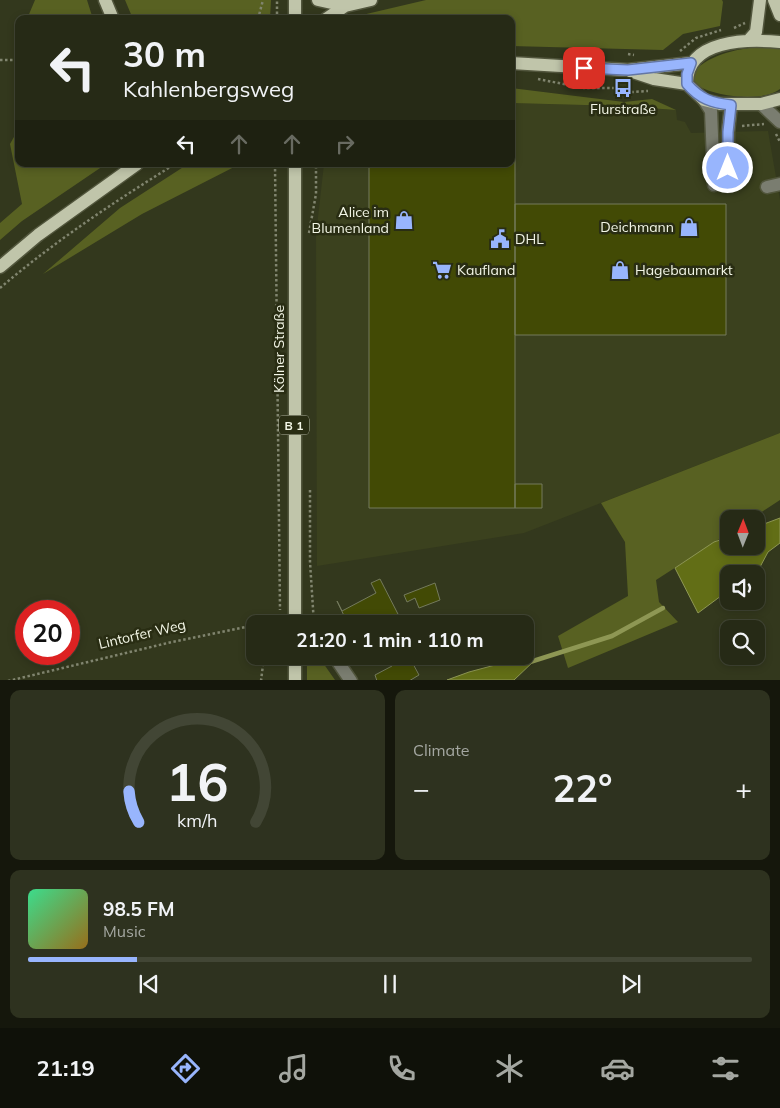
<!DOCTYPE html>
<html lang="en">
<head>
<meta charset="utf-8">
<style>
	:root { --surface:#262a16; --page:#2e321f; --text:#f1f3f6; --muted:#a4a7a1; --line:#424635; --accent:#98b5fd }
	body { margin:0; font-family:Mulish,sans-serif; background:var(--page); color:var(--text); height:100vh; display:flex; flex-direction:column; font-size:19px; white-space:nowrap }
	* { box-sizing:border-box; margin:0 }
	p { font-size:16px; color:var(--muted) }
	.icon { flex:none; width:28px; height:28px; fill:none; stroke:currentColor; stroke-width:2; stroke-linecap:round; stroke-linejoin:round }
	.map { position:relative; height:680px; overflow:hidden }
	.sheet { display:flex; flex-direction:column; gap:10px; padding:10px; background:#15170c; flex:1 }
	.sheet>* { flex:none }
	.hud { position:absolute; left:15px; top:15px; width:500px; height:152px; border-radius:10px; box-shadow:0 2px 8px #0003,0 0 0 1px var(--line); background:#262a16; color:var(--text); overflow:hidden }
	.needle { width:32px; rotate:1deg }
	.fabs { position:absolute; left:720px; top:510px; display:grid; gap:10px }
	.fabs a { display:grid; place-items:center; width:45px; height:45px; border-radius:10px; background:var(--surface); box-shadow:0 2px 8px #0003,0 0 0 1px var(--line); font-size:25px }
	.speed { position:absolute; left:15px; top:600px; display:flex; gap:10px; font-size:25px; font-weight:700; text-align:center }
	.speed>* { display:grid; place-content:center; width:65px; height:65px; border-radius:50%; background:var(--surface); box-shadow:0 2px 8px #0003,0 0 0 1px var(--line); line-height:1 }
	.speed .limit { border:8px solid #d22; background:#fff; color:#111 }
	.pin { position:absolute; display:grid; place-items:center; width:42px; height:42px; color:#fff; margin:-21px; border-radius:10px; box-shadow:0 2px 8px #0006 }
	.me { position:absolute; width:55px; margin:-28px; rotate:0deg; stroke-linejoin:round; filter:drop-shadow(0 0 4px #0008) }
	.turn { display:flex; align-items:center; gap:18px; height:105px; padding:0 25px; font-size:22px }
	.turn .icon { width:65px; height:65px; stroke-width:2.5 }
	.turn b { display:block; font-size:35px; line-height:42px }
	.lanes { display:flex; align-items:center; height:48px; padding:0 25px; background:#0003; justify-content:center; gap:25px; direction:ltr }
	.lanes .off { opacity:.35 }
	.big { font-size:38px; font-weight:700; line-height:1.1 }
	.sheet .card { flex:1; display:flex; flex-direction:column; justify-content:center; gap:8px; min-width:0; padding:0 18px; border-radius:10px; background:var(--page) }
	.sheet .dial { align-items:center; gap:0 }
	.dial svg { height:130px; overflow:visible; fill:none; stroke:var(--line); stroke-width:7; stroke-linecap:round; text-anchor:middle }
	.dial text { fill:var(--text); stroke:none }
	.song { display:flex; align-items:center; gap:15px }
	.cover { width:60px; height:60px; border-radius:8px; background:linear-gradient(135deg,hsl(150 70% 55%),hsl(40 70% 35%)) }
	.played { height:5px; border-radius:2px; background:linear-gradient(90deg,var(--accent) 15%,var(--line) 15%) }
	.keys { display:flex; justify-content:space-around; direction:ltr }
	.heat { display:flex; justify-content:space-between; align-items:center; font-size:28px; direction:ltr }
	.sheet .tiles { flex:1; display:grid; gap:10px; grid-template-columns:1fr 1fr }
	.card:last-child { grid-column:span 2 }
	.trip { position:absolute; left:246px; top:615px; width:288px; height:50px; border-radius:10px; background:var(--surface); box-shadow:0 2px 8px #0003,0 0 0 1px var(--line); font-weight:700; line-height:50px; text-align:center }
	.tab-bar { display:flex; height:80px; justify-content:space-around; align-items:center; background:#0f1109; color:var(--muted) }
	.tab-bar .icon { width:35px; height:35px }
	.tab-bar .on { color:var(--accent) }
	.tab-bar b { font-size:22px; color:var(--text) }
	.map>svg:first-child { display:block }
	.built { fill:#3b411e }
	.green { fill:#586122 }
	.water { fill:#626e16; stroke:#8e9754 }
	.lines { fill:none; stroke-linecap:round; stroke-linejoin:round }
	.stream { stroke:#8e9754; stroke-width:4.5 }
	.building { fill:#424a05; stroke:#747a5d }
	.minor-casing { stroke:#52563d; stroke-width:15 }
	.major-casing { stroke:#52563d; stroke-width:15 }
	.path { stroke:#81856f; stroke-width:2.5; stroke-dasharray:2.5 2.5; stroke-linecap:butt }
	.minor { stroke:#7a7d70; stroke-width:12 }
	.major { stroke:#c0c5aa; stroke-width:12 }
	.route-casing { stroke:#6376a4; stroke-width:12 }
	.route { stroke:#98b5fd; stroke-width:9 }
	.labels { text-anchor:middle; dominant-baseline:central; stroke-width:5; stroke-linejoin:round; paint-order:stroke }
	.shield { fill:#292d13; stroke:#b6baa7; stroke-width:1 }
	.shield-label { font-size:12px; font-weight:bold; fill:#f3f6e6 }
	.poi-label { font-size:14px; fill:#f3f6e6; stroke:#292d13; text-anchor:start }
	.street-label { font-size:14px; fill:#f3f6e6; stroke:#292d13 }
</style>
</head>
<body>
<div class="map">
<svg width="780" height="681" viewBox="0 0 780 681">
	<rect width="100%" height="100%" fill="#33381d"/>
	<path class="built" d="M 511,103 L 621,106 L 676,110 L 677,120 L 685,122 L 691,133 L 768,131 L 780,200 L 780,433 L 524,533 L 317,566 L 316,235 L 324,164 L 511,164 Z"/>
	<path class="green" d="M 35,0 L 87,0 L 93,19 L 27,19 Z
		M 125,0 L 271,0 L 270,19 L 133,19 Z
		M 426,0 L 722,0 L 723,2 L 720,26 L 683,34 L 663,50 L 511,46 L 511,19 L 345,19 Z
		M 765,46 L 780,48 L 780,89 C 763,103 709,97 693,82 L 693,72 C 712,53 739,49 765,46 Z
		M 511,88 L 624,102 L 652,99 L 676,110 L 621,106 L 511,103 Z
		M 19,128 L 19,164 L 106,164 L 22,221 L 0,240 L 0,223 L 22,204 L 10,144 Z
		M 188,164 L 240,164 L 142,214 L 43,274 L 120,208 Z
		M 780,433 L 780,500 L 751,519 L 729,519 L 729,533 L 656,580 L 659,602 L 678,622 L 568,668 L 558,636 L 628,596 L 625,542 L 601,503 Z
		M 307,656 L 321,660 L 335,680 L 307,680 Z"/>
	<path class="water" d="M 780,518 L 780,543 L 768,552 L 760,567 L 751,574 L 729,574 L 729,590 L 698,613 L 675,568 L 714,542 L 729,537 L 729,546 L 756,546 L 756,527 Z
		M 525,657 L 535,660 L 514,680 L 447,680 L 469,672 Z"/>
	<g class="lines">
		<path class="stream" d="M 530,662 L 612,636 L 663,608"/>
	</g>
	<path class="building" d="M 511,147 L 515,147 L 515,508 L 369,508 L 369,164 L 511,164 Z
		M 515,204 L 726,204 L 726,335 L 515,335 Z
		M 515,484 L 542,484 L 542,508 L 515,508 Z
		M 380,579 L 400,618 L 389,624 L 348,624 L 337,601 L 342,611 L 376,593 L 371,583 Z
		M 435,583 L 440,600 L 419,608 L 415,598 L 407,602 L 404,595 Z
		M 387,656 L 423,656 L 412,662 L 419,675 L 409,681 L 377,681 L 375,675 L 392,666 Z"/>
	<g class="lines">
		<g class="minor-casing">
			<path id="minor" d="M 704,100 L 711,111 L 714,185
				M 761,104 L 780,122
				M 728,186 L 728,132 L 731,105
				M 767,187 L 780,184
				M 334,656 L 351,681"/>
		</g>
		<g class="major-casing">
			<path id="major" d="M 105,0 L 113,19
				M 295,0 L 295,19
				M 318,0 L 345,6
				M 774,0 L 780,15
				M 326,19 L 345,6 L 371,0
				M 749,40 L 756,32 L 760,0
				M 511,63 L 628,70 L 691,63
				M 630,71 L 654,79 L 687,84 L 704,100 L 720,104 L 761,104 L 780,99
				M 687,84 C 686,39 748,39 780,42
				M 0,267 L 38,235 L 137,164
				M 295,624 L 295,164
				M 295,656 L 295,681"/>
		</g>
		<path class="path" d="M 258,19 L 263,0
			M 277,19 L 277,0
			M 734,28 L 745,23
			M 680,51 L 696,38 L 721,30
			M 628,54 L 634,55
			M 0,60 L 19,60
			M 538,79 L 584,88 L 623,88 L 632,92 L 648,91
			M 742,126 L 764,124
			M 776,134 L 780,142
			M 275,164 L 280,610
			M 309,233 L 316,194 L 316,164
			M 0,288 C 55,241 114,202 175,164
			M 310,490 L 310,562 L 314,624
			M 263,624 L 283,620
			M 8,681 L 172,642 L 255,625
			M 261,681 L 264,656"/>
		<use href="#minor" class="minor"/>
		<use href="#major" class="major"/>
	</g>
	<g class="lines">
		<g class="route-casing">
			<path id="route" d="M 584,68 L 628,70 L 691,63 L 687,74 L 687,84 C 700,99 712,103 731,105 L 728,132 L 728,168"/>
		</g>
		<use href="#route" class="route"/>
	</g>
	<defs>
		<g id="bus-bare" transform="scale(1.5)"><path d="M-5-6H5V4H4V6H2V4H-2V6H-4V4H-5ZM-3.5-4V0h7V-4ZM-3.5 1.2v1.5H-2V1.2ZM2 1.2v1.5H3.5V1.2Z" fill="#98b5fd" stroke="#292d13" stroke-width="2.5" paint-order="stroke"/></g>
		<g id="shop-bare" transform="scale(1.5)"><path d="M-5-2.5h2.3a2.7 3.5 0 0 1 5.4 0H5L5.5 6h-11ZM-1.5-2.5h3a1.5 2.3 0 0 0-3 0Z" fill="#98b5fd" stroke="#292d13" stroke-width="2.5" paint-order="stroke"/></g>
		<g id="civic-bare" transform="scale(1.5)"><path d="M-.6-6.5H3V-4.5H.6V-3L4-1V1h2V6H-6V1h2V-1L-.6-3ZM-1.2 2.5V6h2.4V2.5Z" fill="#98b5fd" stroke="#292d13" stroke-width="2.5" paint-order="stroke"/></g>
		<g id="supermarket-bare" transform="scale(1.5)"><path d="M-6-5.5h2.5l.6 2H6L4.5 2H-2.5L-4.4-4H-6ZM-1.5 3.2a1.3 1.3 0 1 0 .1 0ZM3 3.2a1.3 1.3 0 1 0 .1 0Z" fill="#98b5fd" stroke="#292d13" stroke-width="2.5" paint-order="stroke"/></g>
	</defs>
	<g fill-rule="evenodd">
		<use href="#bus-bare" x="623" y="88"/>
		<use href="#shop-bare" x="404" y="220"/>
		<use href="#shop-bare" x="689" y="227"/>
		<use href="#civic-bare" x="500" y="239"/>
		<use href="#supermarket-bare" x="442" y="270"/>
		<use href="#shop-bare" x="620" y="270"/>
	</g>
	<g class="labels">
		<rect class="shield" x="279" y="415.5" width="30" height="19" rx="4"/>
		<g class="shield-label">
			<text x="294" y="425">B 1</text>
		</g>
		<g class="poi-label">
			<text x="623" y="109" text-anchor="middle">Flurstraße</text>
			<text x="389" y="212" text-anchor="end">Alice im<tspan x="389" dy="16">Blumenland</tspan></text>
			<text x="674" y="227" text-anchor="end">Deichmann</text>
			<text x="515" y="239">DHL</text>
			<text x="457" y="270">Kaufland</text>
			<text x="635" y="270">Hagebaumarkt</text>
		</g>
		<g class="street-label">
			<text transform="translate(279 349) rotate(-90)">Kölner Straße</text>
			<text transform="translate(142 634) rotate(-13)">Lintorfer Weg</text>
		</g>
	</g>
</svg>
<div class="fabs">
<a><svg class="needle" viewBox="-14 -14 28 28"><path d="M0-13l5 13h-10z" fill="#e53935"/><path d="M0 13l5-13h-10z" fill="#a4a7a1"/></svg></a>
<a><svg class="icon" aria-label="sound" viewBox="0 0 24 24"><path d="M4 9h4l5-4v14l-5-4H4zM17 9q2 3 0 6"/></svg></a>
<a><svg class="icon" aria-label="search" viewBox="0 0 24 24"><circle cx="10" cy="10" r="6"/><path d="M15 15l6 6"/></svg></a>
</div>
<div class="speed"><div class="limit">20</div></div>
<div class="pin" style="left:584px;top:68px;background:#d93025"><svg class="icon" aria-label="arrive" viewBox="0 0 24 24"><path d="M6 21V4h12l-3 4 3 4H6"/></svg></div>
<svg class="me" style="left:728px;top:168px" viewBox="-20 -20 40 40"><circle r="17" fill="#98b5fd" stroke="#fff" stroke-width="3"/><path d="M0-11L8 9 0 5-8 9z" fill="#fff"/></svg>
<div class="trip">21:20 · 1 min · 110 m</div>
<div class="hud">
<div class="turn"><svg class="icon" aria-label="left" viewBox="0 0 24 24"><path d="M17 20v-9H6M10 6l-5 5 5 5"/></svg><div><b>30 m</b>Kahlenbergsweg</div></div>
<div class="lanes"><svg class="icon" aria-label="left" viewBox="0 0 24 24"><path d="M17 20v-9H6M10 6l-5 5 5 5"/></svg><svg class="icon off" aria-label="ahead" viewBox="0 0 24 24"><path d="M12 20V5M6 11l6-6 6 6"/></svg><svg class="icon off" aria-label="ahead" viewBox="0 0 24 24"><path d="M12 20V5M6 11l6-6 6 6"/></svg><svg class="icon off" aria-label="right" viewBox="0 0 24 24"><path d="M7 20v-9h11M14 6l5 5-5 5"/></svg></div>
</div>
</div>
<section class="sheet">
<div class="tiles">
<div class="card dial"><svg viewBox="0 0 100 80">
<path d="M14 69A42 42 0 1 1 86 69"/>
<path d="M14 69A42 42 0 0 1 8 50" stroke="#98b5fd"/>
<text x="50" y="56" font-size="32" font-weight="700">16</text>
<text x="50" y="72" font-size="11">km/h</text>
</svg></div>
<div class="card"><p>Climate</p>
<div class="heat"><a>−</a><b class="big">22°</b><a>+</a></div>
</div>
<div class="card">
<div class="song"><i class="cover"></i><div><b>98.5 FM</b><p>Music</p></div></div>
<div class="played"></div>
<div class="keys"><svg class="icon" aria-label="previous" viewBox="0 0 24 24"><path d="M18 5L8 12l10 7zM5 5v14"/></svg><svg class="icon" aria-label="pause" viewBox="0 0 24 24"><path d="M8 5v14M16 5v14"/></svg><svg class="icon" aria-label="next" viewBox="0 0 24 24"><path d="M6 5l10 7-10 7zM19 5v14"/></svg></div>
</div>
</div>
</section>
<nav class="tab-bar">
<b>21:19</b>
<svg class="icon on" aria-label="directions" viewBox="0 0 24 24"><path d="M12 3l9 9-9 9-9-9zM9 14v-3h6M13 9l2 2-2 2"/></svg>
<svg class="icon" aria-label="music" viewBox="0 0 24 24"><path d="M9 18V5l10-2v13"/><circle cx="6" cy="18" r="3"/><circle cx="16" cy="16" r="3"/></svg>
<svg class="icon" aria-label="phone" viewBox="0 0 24 24"><path d="M5 4h4l2 5-3 2q2 4 5 5l2-3 5 2v4C11 20 4 13 5 4z"/></svg>
<svg class="icon" aria-label="climate" viewBox="0 0 24 24"><path d="M12 3v18M4 7l16 10M4 17L20 7"/></svg>
<svg class="icon" aria-label="car" viewBox="0 0 24 24"><path d="M5 17H2v-5l4-1 3-4h7l3 4 3 1v5h-3M9 17h6M6 11h13"/><circle cx="7" cy="17" r="2"/><circle cx="17" cy="17" r="2"/></svg>
<svg class="icon" aria-label="filters" viewBox="0 0 24 24"><path d="M4 7h16M4 17h16"/><circle cx="9" cy="7" r="2"/><circle cx="15" cy="17" r="2"/></svg>
</nav>
</body>
</html>
